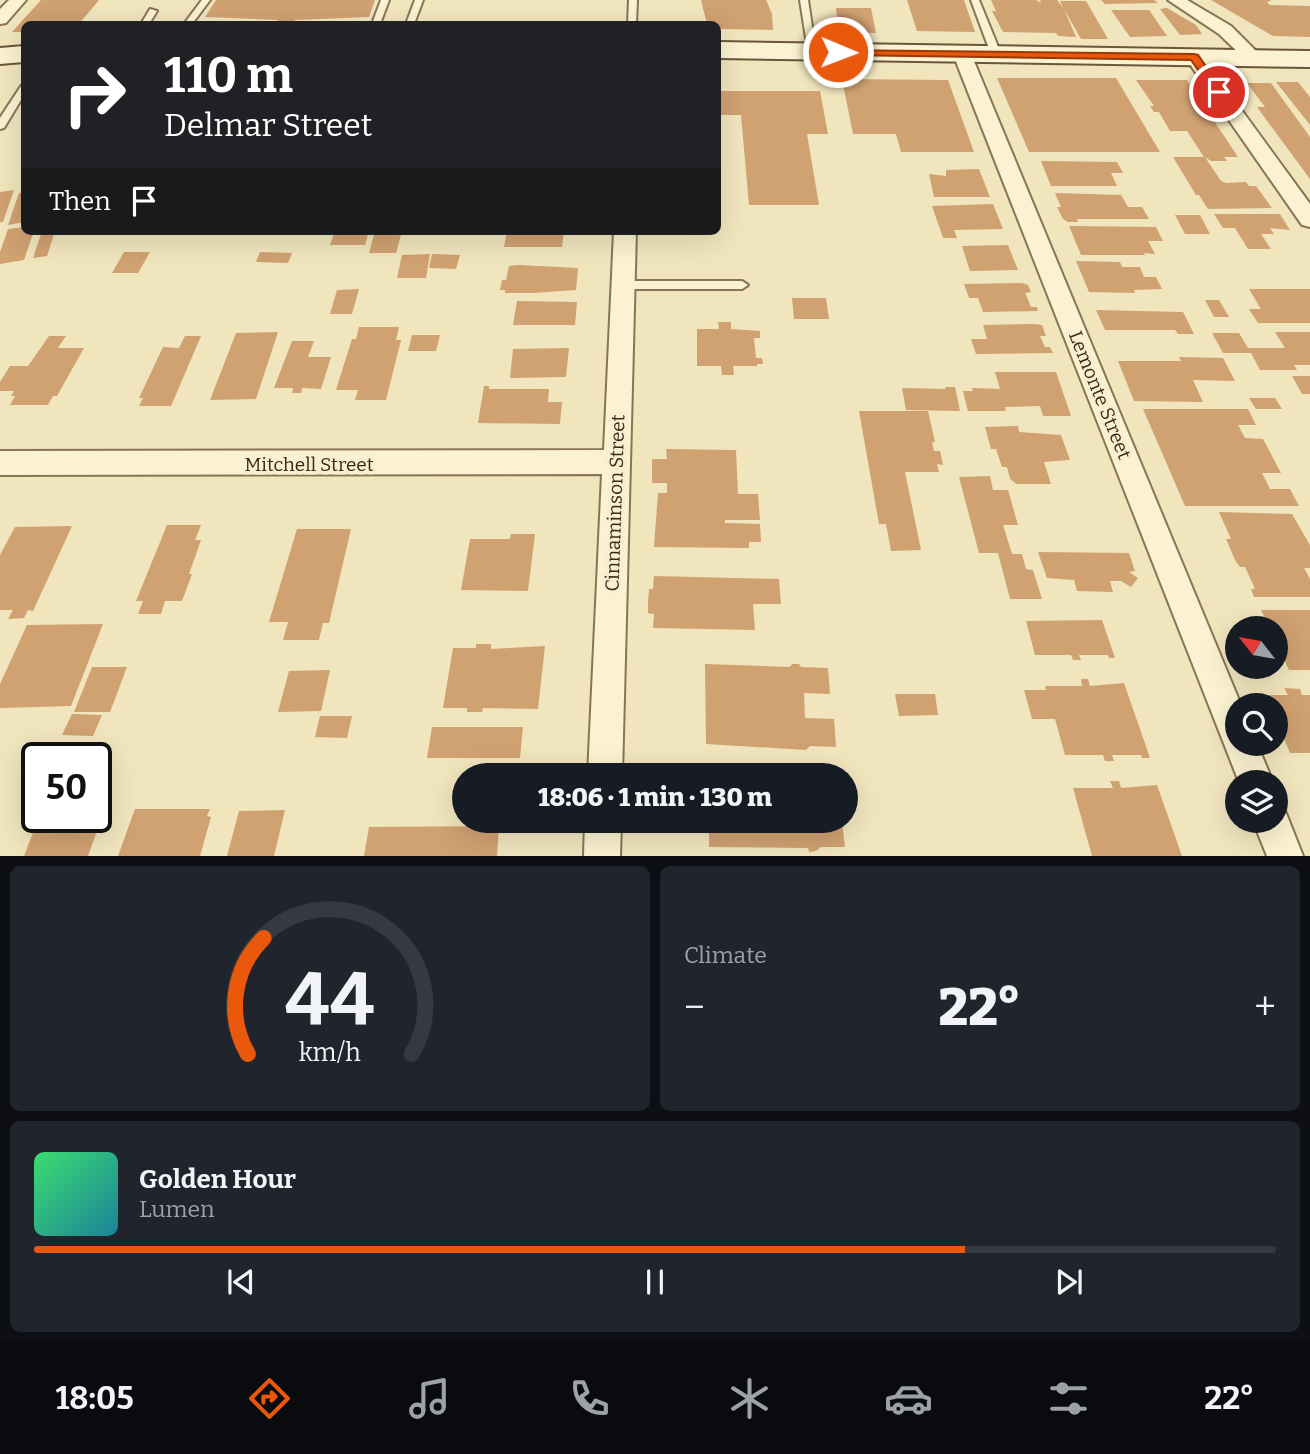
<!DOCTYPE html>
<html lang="en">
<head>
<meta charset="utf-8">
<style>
	:root { --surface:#171b24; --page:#20242c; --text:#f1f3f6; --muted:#9ea1a6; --line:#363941; --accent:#ea580c }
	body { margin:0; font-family:Bitter,serif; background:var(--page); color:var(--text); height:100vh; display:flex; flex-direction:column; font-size:26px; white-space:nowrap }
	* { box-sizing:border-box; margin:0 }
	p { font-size:23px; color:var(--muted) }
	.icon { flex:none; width:38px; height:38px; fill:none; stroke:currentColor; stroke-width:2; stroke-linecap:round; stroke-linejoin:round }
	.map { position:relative; height:856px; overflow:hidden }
	.side { display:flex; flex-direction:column; gap:10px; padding:10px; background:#0d0f14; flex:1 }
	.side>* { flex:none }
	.banner { position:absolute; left:21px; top:21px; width:700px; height:214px; border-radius:10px; box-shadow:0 7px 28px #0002; background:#202124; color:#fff; overflow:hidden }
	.needle { width:46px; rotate:301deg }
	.tools { position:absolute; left:1225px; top:616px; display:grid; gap:14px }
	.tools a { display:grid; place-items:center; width:63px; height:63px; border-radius:50%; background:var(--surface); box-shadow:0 7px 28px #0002; font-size:35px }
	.speed { position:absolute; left:21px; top:742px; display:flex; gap:14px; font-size:35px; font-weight:700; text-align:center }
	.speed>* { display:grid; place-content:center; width:91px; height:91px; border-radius:50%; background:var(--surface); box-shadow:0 7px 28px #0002; line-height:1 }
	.speed .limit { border:4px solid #111; border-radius:10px; background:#fff; color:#111 }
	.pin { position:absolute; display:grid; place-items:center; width:60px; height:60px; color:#fff; margin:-30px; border:4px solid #fff; border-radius:50%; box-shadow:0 2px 7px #0007 }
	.me { position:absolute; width:77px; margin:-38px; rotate:91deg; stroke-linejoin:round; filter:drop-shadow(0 0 5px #0008) }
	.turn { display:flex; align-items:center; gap:24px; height:147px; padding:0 28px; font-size:32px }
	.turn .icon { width:91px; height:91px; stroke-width:2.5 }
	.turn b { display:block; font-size:49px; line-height:60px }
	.then { display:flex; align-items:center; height:66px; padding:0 28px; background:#0003; gap:14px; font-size:26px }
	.big { font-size:52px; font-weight:800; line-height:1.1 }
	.side .widget { flex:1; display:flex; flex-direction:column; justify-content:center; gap:10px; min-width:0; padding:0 24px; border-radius:10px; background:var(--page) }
	.side .dial { align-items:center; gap:0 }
	.dial svg { height:182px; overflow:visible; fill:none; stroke:var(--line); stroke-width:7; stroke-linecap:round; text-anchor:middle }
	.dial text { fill:var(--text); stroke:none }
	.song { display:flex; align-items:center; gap:21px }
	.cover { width:84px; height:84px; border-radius:10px; background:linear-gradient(135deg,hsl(140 70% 55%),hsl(190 70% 35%)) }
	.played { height:7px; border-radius:4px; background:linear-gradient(90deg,var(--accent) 75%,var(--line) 75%) }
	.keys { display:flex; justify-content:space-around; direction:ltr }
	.heat { display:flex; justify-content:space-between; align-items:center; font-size:38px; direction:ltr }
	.side .tiles { flex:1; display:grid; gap:10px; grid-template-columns:1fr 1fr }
	.widget:last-child { grid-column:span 2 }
	.trip { position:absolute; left:452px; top:763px; width:406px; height:70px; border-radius:35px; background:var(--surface); box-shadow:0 7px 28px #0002; font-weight:800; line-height:70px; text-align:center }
	.dock { display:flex; height:112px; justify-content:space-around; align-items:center; background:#090b0e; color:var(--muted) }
	.dock .icon { width:49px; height:49px }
	.dock .selected { color:var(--accent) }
	.dock b { font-size:32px; color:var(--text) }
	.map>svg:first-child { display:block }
	.building { fill:#d0a171 }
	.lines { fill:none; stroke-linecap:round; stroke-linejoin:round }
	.lane-casing { stroke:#887555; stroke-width:4 }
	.street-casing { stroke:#887555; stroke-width:4 }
	.secondary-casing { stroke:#6a5639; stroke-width:4 }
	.lane { fill:#faf2d0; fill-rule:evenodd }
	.street { fill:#faf2d0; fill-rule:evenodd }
	.secondary { fill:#faf2d0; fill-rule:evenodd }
	.route { fill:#ea580c; stroke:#983908; stroke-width:2 }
	.labels { text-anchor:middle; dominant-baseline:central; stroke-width:7; stroke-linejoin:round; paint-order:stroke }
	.street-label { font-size:19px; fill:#372b1b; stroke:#f7efcd }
</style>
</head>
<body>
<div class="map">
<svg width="1310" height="856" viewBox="0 0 1310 856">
	<rect width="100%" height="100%" fill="#f0e5bd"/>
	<path class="building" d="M 41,0 L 99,0 L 79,24 L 24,24 L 24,32 L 12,32 Z
		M 216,0 L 375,0 L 369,17 L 295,20 L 293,24 L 275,24 L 278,20 L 205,17 Z
		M 701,0 L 766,0 L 772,14 L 773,30 L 718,29 L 718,24 L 707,24 Z
		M 907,0 L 964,0 L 975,32 L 917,31 Z
		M 991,0 L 1036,0 L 1041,3 L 1040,0 L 1057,0 L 1063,8 L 1060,1 L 1086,1 L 1108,39 L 1081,39 L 1064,9 L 1076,37 L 1058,36 L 1056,33 L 1003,32 L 992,11 L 996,11 Z
		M 1101,0 L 1154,0 L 1158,3 L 1105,4 Z
		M 1211,0 L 1272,0 L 1267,2 L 1270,5 L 1310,6 L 1310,37 L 1273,36 Z
		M 836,8 L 871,8 L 876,33 L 834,32 L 831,17 L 837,17 Z
		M 1167,8 L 1196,25 L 1202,34 L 1180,35 L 1160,9 Z
		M 1111,10 L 1149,10 L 1167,36 L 1130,37 Z
		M 997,78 L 1116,78 L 1160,152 L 1029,152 Z
		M 842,79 L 948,80 L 974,152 L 901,152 L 896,134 L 853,134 Z
		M 1136,80 L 1187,80 L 1238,157 L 1224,157 L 1227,161 L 1211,161 L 1205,157 L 1221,181 L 1226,183 L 1246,182 L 1249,186 L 1256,186 L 1272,208 L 1208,209 L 1199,195 L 1196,195 L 1173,157 L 1204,157 L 1187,131 L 1170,131 L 1159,112 L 1154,112 L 1150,106 L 1154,106 Z
		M 1276,82 L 1298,82 L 1310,97 L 1310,125 Z
		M 1247,83 L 1271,83 L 1310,137 L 1310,179 L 1257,107 L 1265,107 Z
		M 718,91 L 820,91 L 828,134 L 807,134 L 819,205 L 749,205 L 741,115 L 718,115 Z
		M 1041,161 L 1117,162 L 1123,173 L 1111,173 L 1117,186 L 1051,186 Z
		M 979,169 L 990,197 L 934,197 L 929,174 L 946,176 L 946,170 Z
		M 14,190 L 3,222 L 0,222 L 0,192 Z
		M 24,192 L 24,222 L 8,225 L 19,193 Z
		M 1055,193 L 1121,195 L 1128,207 L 1142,207 L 1149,219 L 1077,219 L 1078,222 L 1068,222 L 1063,219 L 1057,207 L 1061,207 Z
		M 993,204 L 1003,229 L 954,230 L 957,238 L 943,238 L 932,206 Z
		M 1214,214 L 1280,214 L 1290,230 L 1270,228 L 1274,234 L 1261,234 L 1271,249 L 1248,249 L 1235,228 L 1223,228 Z
		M 1175,215 L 1200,215 L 1210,234 L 1185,234 Z
		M 1069,226 L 1156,227 L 1163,241 L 1148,241 L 1155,254 L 1144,253 L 1145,255 L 1081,255 Z
		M 24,227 L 24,231 L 34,231 L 24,260 L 0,264 L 0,252 L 8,229 Z
		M 42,231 L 55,231 L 47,256 L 33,258 Z
		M 335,231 L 369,231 L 365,245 L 330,245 Z
		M 375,231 L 402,231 L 396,253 L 369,253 Z
		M 507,231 L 564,231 L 562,247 L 504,247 Z
		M 1008,245 L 1018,270 L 970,271 L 962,246 Z
		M 124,252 L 150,252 L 138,273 L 112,273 Z
		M 260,252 L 292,253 L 288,263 L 256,262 Z
		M 430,254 L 426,278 L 397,278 L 402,255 Z
		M 432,254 L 460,255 L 456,269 L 429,268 Z
		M 1076,261 L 1120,262 L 1122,267 L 1140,267 L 1144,277 L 1156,277 L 1162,289 L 1134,290 L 1135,293 L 1089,292 Z
		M 518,265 L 578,268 L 576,290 L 533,293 L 505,293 L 505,290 L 500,290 L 502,280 L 506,280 L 509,266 Z
		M 1022,283 L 1028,285 L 1031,292 L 1025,293 L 1027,297 L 1031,307 L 1037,307 L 1038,311 L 983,312 L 978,298 L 969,298 L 964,284 Z
		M 359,289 L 352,314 L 330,314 L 337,290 Z
		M 1249,289 L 1310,289 L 1310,323 L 1258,323 L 1249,309 L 1261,309 Z
		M 792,298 L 826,298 L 829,319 L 794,319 Z
		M 1205,300 L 1219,300 L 1229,317 L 1214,317 Z
		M 517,301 L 577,302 L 575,325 L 513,325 Z
		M 1096,310 L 1183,312 L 1194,334 L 1178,334 L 1175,330 L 1105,330 Z
		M 718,322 L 731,322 L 731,329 L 760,331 L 760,338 L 754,338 L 756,358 L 762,358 L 763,364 L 757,364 L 757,366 L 733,366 L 734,375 L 722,375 L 721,366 L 697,366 L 697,329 L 719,329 Z
		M 1035,324 L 1042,325 L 1046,336 L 1040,336 L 1045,347 L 1050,347 L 1053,353 L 976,354 L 971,339 L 987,339 L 983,325 Z
		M 359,327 L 399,327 L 396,340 L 401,340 L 386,400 L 355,400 L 358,390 L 336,390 L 352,339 L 356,339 Z
		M 278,332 L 256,399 L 210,400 L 236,333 Z
		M 1275,332 L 1310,332 L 1310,365 L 1294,365 L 1297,370 L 1260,370 L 1251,353 L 1223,353 L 1212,333 L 1239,333 L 1248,348 L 1285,348 Z
		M 412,335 L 440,335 L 436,351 L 408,351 Z
		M 49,336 L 66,336 L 58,348 L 84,348 L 57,396 L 53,396 L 48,405 L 10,405 L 15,396 L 11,396 L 14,391 L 0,391 L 0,382 L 10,366 L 28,366 Z
		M 185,336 L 201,336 L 171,406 L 139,406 L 143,398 L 139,398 L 163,347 L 179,348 Z
		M 292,341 L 314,341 L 308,357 L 331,357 L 321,389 L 302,388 L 301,393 L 292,393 L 293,388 L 274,388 Z
		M 569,348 L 566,377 L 510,378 L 513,349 Z
		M 1179,357 L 1223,358 L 1235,381 L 1193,380 L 1203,402 L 1134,401 L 1118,361 L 1181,361 Z
		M 995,372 L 1056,372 L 1071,416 L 1043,416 L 1040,406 L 1005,407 L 1006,411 L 968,411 L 963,391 L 973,391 L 972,388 L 1000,389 Z
		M 1292,376 L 1310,376 L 1310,394 L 1302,394 Z
		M 484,386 L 489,386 L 489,389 L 549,389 L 548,402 L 562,402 L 560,424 L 478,423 Z
		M 945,387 L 955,387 L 960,411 L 906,410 L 902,388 L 946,389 Z
		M 1249,398 L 1275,398 L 1282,409 L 1256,409 Z
		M 1143,409 L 1248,409 L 1256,425 L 1238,425 L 1245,438 L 1263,439 L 1281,473 L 1262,473 L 1270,489 L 1290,489 L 1299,506 L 1185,506 Z
		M 859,411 L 928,411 L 935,442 L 932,442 L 934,451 L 940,451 L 943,465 L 937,464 L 939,472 L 905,472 L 921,550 L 891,551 L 886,524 L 879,524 Z
		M 1018,426 L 1019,432 L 1061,435 L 1070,460 L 1044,462 L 1051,484 L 1017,484 L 1010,479 L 1007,467 L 1002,467 L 996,449 L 991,449 L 985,427 Z
		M 666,449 L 736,450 L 738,494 L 758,494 L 760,520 L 725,520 L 725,523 L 760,524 L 761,542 L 749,542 L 749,548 L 654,547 L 658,493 L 667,493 L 667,483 L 652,483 L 652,459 L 667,459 Z
		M 990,476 L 993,490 L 1008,490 L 1018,525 L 1003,525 L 1012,554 L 1022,554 L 1026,569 L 1033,570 L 1042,599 L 1010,599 L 998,553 L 979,553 L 959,477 Z
		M 1219,512 L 1292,514 L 1310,545 L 1310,568 L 1304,568 L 1310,579 L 1310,597 L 1254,597 L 1251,589 L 1255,589 L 1245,567 L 1240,567 L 1235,560 L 1226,539 L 1231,539 Z
		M 167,525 L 201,525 L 195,540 L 201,540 L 189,574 L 192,574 L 182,601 L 165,601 L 161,614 L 138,614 L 143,601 L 136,601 Z
		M 72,526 L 33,611 L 28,610 L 24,618 L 8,619 L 13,610 L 0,610 L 0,555 L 15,527 Z
		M 297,529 L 351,529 L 329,623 L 323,623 L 319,640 L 283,640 L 288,622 L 269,622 Z
		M 511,534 L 535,534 L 528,591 L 461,590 L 470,539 L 510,539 Z
		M 1038,552 L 1129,553 L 1135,571 L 1129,572 L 1138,578 L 1131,587 L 1121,581 L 1110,581 L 1113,592 L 1077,591 L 1074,580 L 1047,578 Z
		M 654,576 L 779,579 L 781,604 L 753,604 L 755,630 L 653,628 L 654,614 L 648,613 L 648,602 L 649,589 L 653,589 Z
		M 1261,610 L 1310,610 L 1310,670 L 1289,670 L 1276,642 L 1276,628 L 1270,628 Z
		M 1102,620 L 1115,658 L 1109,658 L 1108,655 L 1079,655 L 1081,660 L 1073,660 L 1071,655 L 1035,655 L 1026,621 Z
		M 103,624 L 71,706 L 0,708 L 0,684 L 27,625 Z
		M 476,644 L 491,644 L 491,649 L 545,646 L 538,709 L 483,708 L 482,712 L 467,712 L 467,708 L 443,708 L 453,648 L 476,648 Z
		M 705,664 L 790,667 L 792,664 L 799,664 L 801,667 L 828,668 L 830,694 L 804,693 L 805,718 L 834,719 L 836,747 L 810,746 L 806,750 L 706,744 Z
		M 92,667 L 127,667 L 110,712 L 74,712 Z
		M 330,670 L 321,711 L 278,712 L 289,671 Z
		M 1081,679 L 1088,679 L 1090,686 L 1124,683 L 1150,758 L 1142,758 L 1141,755 L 1112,755 L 1114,761 L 1105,761 L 1103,755 L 1065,755 L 1055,719 L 1032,719 L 1024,690 L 1046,690 L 1045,686 L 1082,686 Z
		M 1284,688 L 1300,689 L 1302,695 L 1310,695 L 1310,753 L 1290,753 L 1276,720 L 1276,705 L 1269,705 L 1265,695 L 1288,695 Z
		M 895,694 L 935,694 L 938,715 L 899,716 Z
		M 72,714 L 102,715 L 93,736 L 62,735 Z
		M 320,716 L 352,716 L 347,738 L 315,737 Z
		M 432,727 L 523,727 L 520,758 L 427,758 Z
		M 1110,781 L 1119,781 L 1121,788 L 1157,785 L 1182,856 L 1092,856 L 1073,788 L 1113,788 Z
		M 96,794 L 110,794 L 88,856 L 24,856 L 39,817 L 96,817 Z
		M 135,809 L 210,809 L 207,816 L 211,817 L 200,856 L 118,856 Z
		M 285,810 L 274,856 L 227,856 L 239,811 Z
		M 709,821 L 842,821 L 845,847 L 821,847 L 816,851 L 809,852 L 808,848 L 709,847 Z
		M 499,826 L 497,856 L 364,856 L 369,827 Z"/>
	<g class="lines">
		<g class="lane-casing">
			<path id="lane" d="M 202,0 L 210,0 L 192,24 L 184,24 Z
				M 381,0 L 389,0 L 380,24 L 372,24 Z
				M 415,0 L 423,0 L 414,24 L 406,24 Z
				M 629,0 L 637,0 L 636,24 L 628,24 Z
				M 800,0 L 808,0 L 816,53 L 808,51 Z
				M 971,0 L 979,0 L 1001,54 L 999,56 L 991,54 Z
				M 150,9 L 157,11 L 149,24 L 141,24 Z
				M 24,85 L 24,95 L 4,128 L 0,129 L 0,118 L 21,86 Z
				M 623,281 L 742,281 L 748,285 L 742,289 L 623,289 L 617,285 Z"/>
		</g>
		<g class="street-casing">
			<path id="street" d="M 9,0 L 26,0 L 6,23 L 0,24 L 0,9 Z
				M 1168,0 L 1187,0 L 1231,26 L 1263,58 L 1260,62 L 1248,62 L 1219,34 Z
				M 962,49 L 971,54 L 1241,705 L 1237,705 L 1237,744 L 1257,744 L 1273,782 L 1239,782 L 953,54 Z
				M 1194,52 L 1200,53 L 1310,204 L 1310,227 L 1302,225 L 1185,57 Z
				M 614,231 L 636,231 L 622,775 L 588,775 L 602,474 L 0,475 L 0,451 L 604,450 Z
				M 1276,805 L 1284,808 L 1303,856 L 1267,856 L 1253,821 L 1276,821 Z
				M 585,821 L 621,821 L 620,856 L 584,856 Z"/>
		</g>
		<g class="secondary-casing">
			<path id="secondary" d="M 718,42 L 1310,51 L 1310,67 L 718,58 Z
				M 24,46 L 24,62 L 0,64 L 0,48 Z"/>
		</g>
		<use href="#lane" class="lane"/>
		<use href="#street" class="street"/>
		<use href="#secondary" class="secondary"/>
	</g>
	<path class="route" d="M 834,50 L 1194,54 L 1198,55 L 1224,92 L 1215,94 L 1191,60 L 838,55 L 834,54 Z"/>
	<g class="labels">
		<g class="street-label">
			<text transform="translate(1100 395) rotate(68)">Lemonte Street</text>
			<text x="309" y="464">Mitchell Street</text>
			<text transform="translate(615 503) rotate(-88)">Cinnaminson Street</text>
		</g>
	</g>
</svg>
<div class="tools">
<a><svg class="needle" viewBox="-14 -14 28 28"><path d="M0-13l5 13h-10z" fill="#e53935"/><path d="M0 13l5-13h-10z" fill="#9ea1a6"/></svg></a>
<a><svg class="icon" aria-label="search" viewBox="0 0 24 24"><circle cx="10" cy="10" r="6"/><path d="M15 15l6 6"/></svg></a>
<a><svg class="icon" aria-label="layers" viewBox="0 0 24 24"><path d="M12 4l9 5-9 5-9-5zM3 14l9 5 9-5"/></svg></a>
</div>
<div class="speed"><div class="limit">50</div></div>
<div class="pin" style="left:1219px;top:92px;background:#d93025"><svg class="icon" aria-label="arrive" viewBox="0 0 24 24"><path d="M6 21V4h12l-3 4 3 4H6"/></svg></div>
<svg class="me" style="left:838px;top:52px" viewBox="-20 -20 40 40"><circle r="17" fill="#ea580c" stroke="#fff" stroke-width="3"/><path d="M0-11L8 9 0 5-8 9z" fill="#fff"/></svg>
<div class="trip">18:06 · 1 min · 130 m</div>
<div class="banner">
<div class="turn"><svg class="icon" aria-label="right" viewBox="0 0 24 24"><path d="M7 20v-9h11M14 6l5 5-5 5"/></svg><div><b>110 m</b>Delmar Street</div></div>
<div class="then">Then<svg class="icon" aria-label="arrive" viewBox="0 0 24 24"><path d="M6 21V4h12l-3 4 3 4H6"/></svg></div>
</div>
</div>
<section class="side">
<div class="tiles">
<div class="widget dial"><svg viewBox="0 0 100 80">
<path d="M14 69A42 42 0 1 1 86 69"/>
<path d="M14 69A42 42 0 0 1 21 18" stroke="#ea580c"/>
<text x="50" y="56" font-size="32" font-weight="700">44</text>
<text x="50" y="72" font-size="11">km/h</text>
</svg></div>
<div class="widget"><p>Climate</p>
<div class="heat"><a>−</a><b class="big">22°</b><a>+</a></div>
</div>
<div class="widget">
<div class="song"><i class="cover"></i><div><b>Golden Hour</b><p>Lumen</p></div></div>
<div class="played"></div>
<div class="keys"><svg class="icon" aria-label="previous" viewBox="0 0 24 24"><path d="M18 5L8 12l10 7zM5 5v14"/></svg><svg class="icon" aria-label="pause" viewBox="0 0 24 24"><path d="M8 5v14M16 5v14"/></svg><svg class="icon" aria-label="next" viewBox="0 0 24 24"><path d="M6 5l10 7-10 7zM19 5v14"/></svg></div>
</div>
</div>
</section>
<nav class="dock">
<b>18:05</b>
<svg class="icon selected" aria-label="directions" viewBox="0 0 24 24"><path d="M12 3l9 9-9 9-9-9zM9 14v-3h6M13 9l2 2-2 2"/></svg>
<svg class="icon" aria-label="music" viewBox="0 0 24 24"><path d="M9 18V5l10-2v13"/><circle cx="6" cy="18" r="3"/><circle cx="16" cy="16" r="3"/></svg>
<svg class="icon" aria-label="phone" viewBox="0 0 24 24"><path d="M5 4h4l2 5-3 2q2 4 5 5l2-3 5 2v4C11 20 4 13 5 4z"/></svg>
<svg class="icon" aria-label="climate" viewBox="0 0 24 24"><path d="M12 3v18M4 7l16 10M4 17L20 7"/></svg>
<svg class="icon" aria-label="car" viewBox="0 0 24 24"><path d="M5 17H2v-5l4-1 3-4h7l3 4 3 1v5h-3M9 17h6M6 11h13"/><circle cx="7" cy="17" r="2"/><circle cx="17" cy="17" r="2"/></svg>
<svg class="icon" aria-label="filters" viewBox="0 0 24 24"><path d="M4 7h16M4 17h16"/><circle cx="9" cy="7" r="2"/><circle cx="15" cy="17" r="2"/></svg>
<b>22°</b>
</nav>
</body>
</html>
